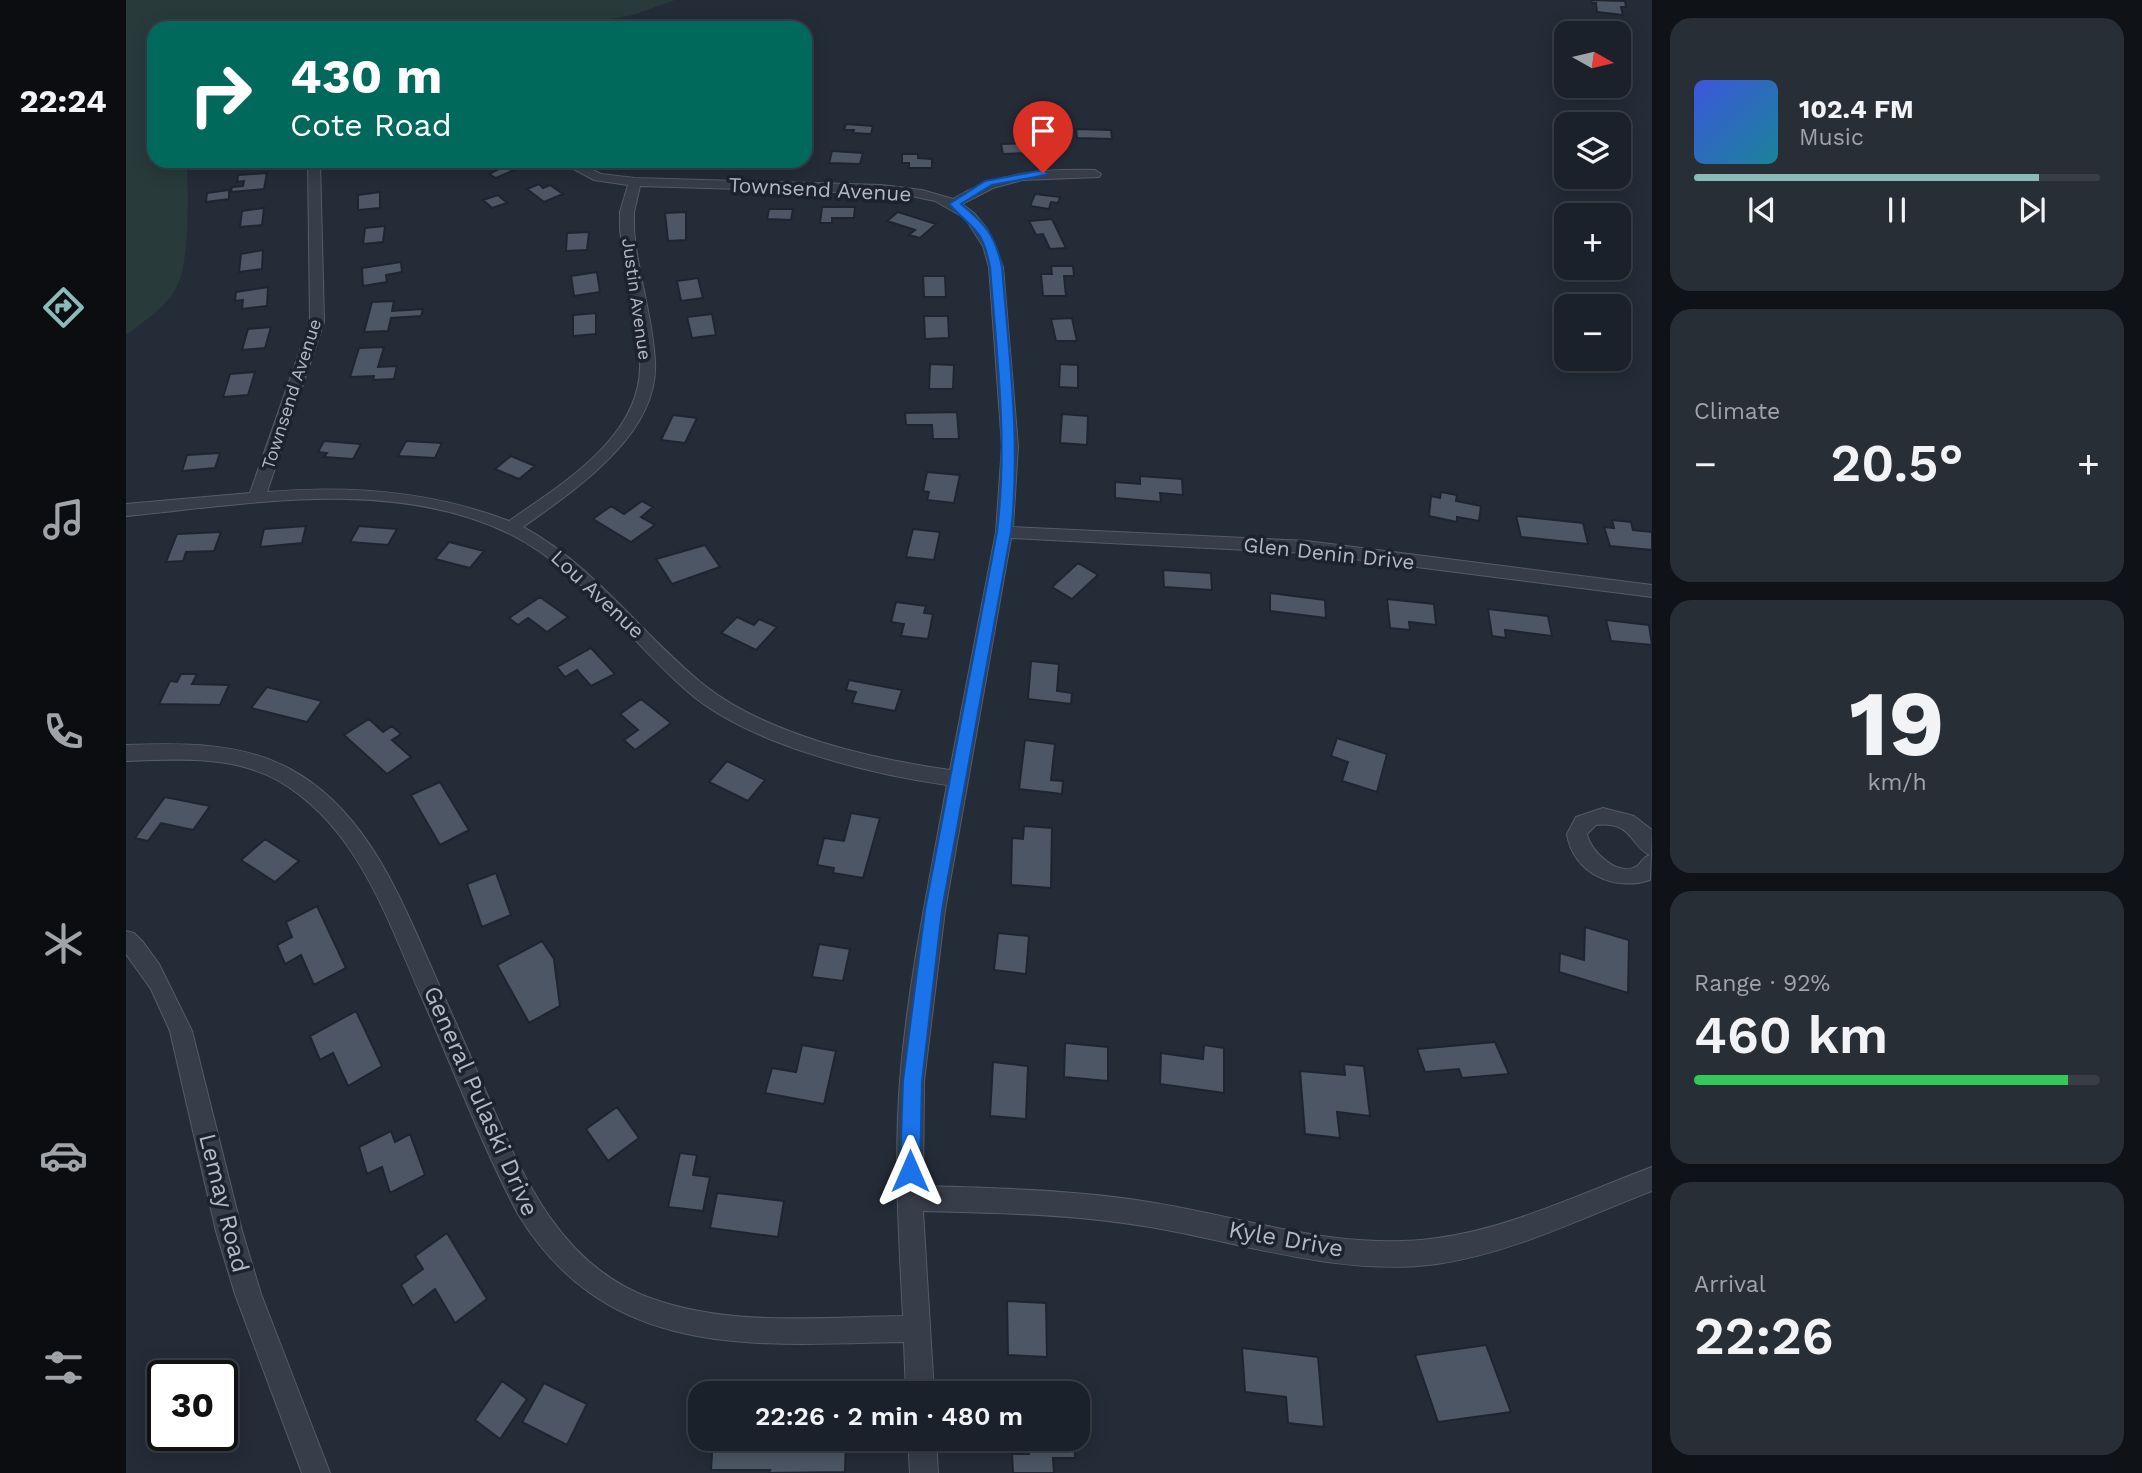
<!DOCTYPE html>
<html lang="en">
<head>
<meta charset="utf-8">
<style>
	:root { --surface:#1b212a; --page:#282e36; --text:#f1f3f6; --muted:#a0a3a8; --line:#393e47; --accent:#8bbbb9 }
	body { margin:0; font-family:"Work Sans",sans-serif; background:var(--page); color:var(--text); height:100vh; display:flex; flex-direction:column; font-size:26px; white-space:nowrap }
	* { box-sizing:border-box; margin:0 }
	p { font-size:23px; color:var(--muted) }
	.icon { flex:none; width:38px; height:38px; fill:none; stroke:currentColor; stroke-width:2; stroke-linecap:round; stroke-linejoin:round }
	.map { position:relative; flex:1; overflow:hidden }
	.panel { display:flex; flex-direction:column; gap:18px; padding:18px; background:#0f1217; width:490px }
	.panel>* { flex:none }
	.hud { position:absolute; left:21px; top:21px; width:665px; height:147px; border-radius:21px; box-shadow:0 4px 18px #0003,0 0 0 2px var(--line); background:#00695c; color:#fff; overflow:hidden }
	.needle { width:46px; rotate:98deg }
	.tools { position:absolute; left:1428px; top:21px; display:grid; gap:14px }
	.tools a { display:grid; place-items:center; width:77px; height:77px; border-radius:14px; background:var(--surface); box-shadow:0 4px 18px #0003,0 0 0 2px var(--line); font-size:35px }
	.speed { position:absolute; left:21px; top:1360px; display:flex; gap:14px; font-size:35px; font-weight:700; text-align:center }
	.speed>* { display:grid; place-content:center; width:91px; height:91px; border-radius:50%; background:var(--surface); box-shadow:0 4px 18px #0003,0 0 0 2px var(--line); line-height:1 }
	.speed .limit { border:4px solid #111; border-radius:10px; background:#fff; color:#111 }
	.pin { position:absolute; display:grid; place-items:center; width:60px; height:60px; color:#fff; margin:-72px -30px; border-radius:50% 50% 50% 0; rotate:-45deg; box-shadow:0 0 7px #0007 }
	.pin .icon { rotate:45deg }
	.me { position:absolute; width:77px; margin:-38px; rotate:0deg; stroke-linejoin:round; filter:drop-shadow(0 0 5px #0008) }
	.turn { display:flex; align-items:center; gap:24px; height:147px; padding:0 28px; font-size:32px }
	.turn .icon { width:91px; height:91px; stroke-width:2.5 }
	.turn b { display:block; font-size:49px; line-height:60px }
	.big { font-size:52px; font-weight:600; line-height:1.1 }
	.panel .widget { flex:1; display:flex; flex-direction:column; justify-content:center; gap:10px; min-width:0; padding:0 24px; border-radius:21px; background:var(--page) }
	.panel .dial { align-items:center; gap:0 }
	.dial b { font-size:91px; line-height:1 }
	.song { display:flex; align-items:center; gap:21px }
	.cover { width:84px; height:84px; border-radius:10px; background:linear-gradient(135deg,hsl(230 70% 55%),hsl(190 70% 35%)) }
	.played { height:7px; border-radius:4px; background:linear-gradient(90deg,var(--accent) 85%,var(--line) 85%) }
	.keys { display:flex; justify-content:space-around; direction:ltr }
	.heat { display:flex; justify-content:space-between; align-items:center; font-size:38px; direction:ltr }
	.charge { height:10px; border-radius:5px; background:linear-gradient(90deg,#34c759 92%,var(--line) 0) }
	.trip { position:absolute; left:562px; top:1381px; width:402px; height:70px; border-radius:21px; background:var(--surface); box-shadow:0 4px 18px #0003,0 0 0 2px var(--line); font-weight:600; line-height:70px; text-align:center }
	main { display:flex; flex:1; min-height:0 }
	.menu { display:flex; flex-direction:column; width:126px; justify-content:space-around; align-items:center; background:#0b0d11; color:var(--muted) }
	.menu .icon { width:49px; height:49px }
	.menu .on { color:var(--accent) }
	.menu b { font-size:32px; color:var(--text) }
	.map>svg:first-child { display:block }
	.green { fill:#293a3b }
	.building { fill:#4c5664; stroke:#1f2530; stroke-width:2 }
	.lines { fill:none; stroke-linecap:round; stroke-linejoin:round }
	.minor-casing { stroke:#565c67; stroke-width:2 }
	.minor { fill:#373e49; fill-rule:evenodd }
	.route { fill:#1a73e8; stroke:#114b97; stroke-width:2 }
	.labels { text-anchor:middle; dominant-baseline:central; stroke-width:7; stroke-linejoin:round; paint-order:stroke }
	.far-street-label { font-size:18px; fill:#b3b9c5; stroke:#1d232e }
	.street-label { font-size:21px; fill:#b3b9c5; stroke:#1d232e }
	.near-street-label { font-size:24px; fill:#b3b9c5; stroke:#1d232e }
</style>
</head>
<body>
<main>
<nav class="menu">
<b>22:24</b>
<svg class="icon on" aria-label="directions" viewBox="0 0 24 24"><path d="M12 3l9 9-9 9-9-9zM9 14v-3h6M13 9l2 2-2 2"/></svg>
<svg class="icon" aria-label="music" viewBox="0 0 24 24"><path d="M9 18V5l10-2v13"/><circle cx="6" cy="18" r="3"/><circle cx="16" cy="16" r="3"/></svg>
<svg class="icon" aria-label="phone" viewBox="0 0 24 24"><path d="M5 4h4l2 5-3 2q2 4 5 5l2-3 5 2v4C11 20 4 13 5 4z"/></svg>
<svg class="icon" aria-label="climate" viewBox="0 0 24 24"><path d="M12 3v18M4 7l16 10M4 17L20 7"/></svg>
<svg class="icon" aria-label="car" viewBox="0 0 24 24"><path d="M5 17H2v-5l4-1 3-4h7l3 4 3 1v5h-3M9 17h6M6 11h13"/><circle cx="7" cy="17" r="2"/><circle cx="17" cy="17" r="2"/></svg>
<svg class="icon" aria-label="filters" viewBox="0 0 24 24"><path d="M4 7h16M4 17h16"/><circle cx="9" cy="7" r="2"/><circle cx="15" cy="17" r="2"/></svg>
</nav>
<div class="map">
<svg width="1526" height="1473" viewBox="0 0 1526 1473">
	<rect width="100%" height="100%" fill="#242c38"/>
	<path class="green" d="M 0,0 L 549,0 L 507,15 L 485,19 L 347,28 L 28,28 L 28,161 L 61,161 C 62,191 64,260 51,286 C 41,307 17,322 0,335 Z"/>
	<path class="building" d="M 1465,0 L 1499,1 L 1500,7 L 1495,7 L 1497,15 L 1471,12 L 1470,3 L 1466,3 Z
		M 720,124 L 747,126 L 745,134 L 727,133 L 728,130 L 718,130 Z
		M 950,129 L 985,130 L 986,139 L 951,138 Z
		M 904,143 L 907,153 L 877,154 L 875,144 Z
		M 706,151 L 737,153 L 734,164 L 703,163 Z
		M 776,154 L 792,154 L 792,158 L 806,159 L 806,168 L 783,168 L 783,163 L 776,163 Z
		M 389,161 L 397,166 L 370,178 L 363,174 L 375,168 L 363,162 Z
		M 141,173 L 138,189 L 105,192 L 106,187 L 117,186 L 118,181 L 111,182 L 112,175 Z
		M 413,184 L 417,188 L 424,185 L 437,194 L 418,202 L 401,189 Z
		M 103,190 L 103,199 L 80,202 L 81,193 Z
		M 254,192 L 254,208 L 232,210 L 232,195 Z
		M 909,194 L 934,197 L 932,203 L 925,202 L 923,209 L 904,206 Z
		M 372,195 L 381,203 L 366,208 L 357,200 Z
		M 696,207 L 729,207 L 728,218 L 706,218 L 706,223 L 694,223 Z
		M 138,208 L 136,225 L 114,227 L 116,211 Z
		M 643,209 L 667,209 L 665,220 L 641,219 Z
		M 560,212 L 560,240 L 542,241 L 539,213 Z
		M 772,212 L 810,224 L 794,238 L 783,235 L 789,230 L 761,221 Z
		M 926,219 L 940,248 L 924,249 L 917,234 L 910,235 L 903,221 Z
		M 259,226 L 257,242 L 237,244 L 239,228 Z
		M 463,232 L 461,250 L 440,251 L 441,233 Z
		M 137,250 L 136,269 L 113,272 L 115,254 Z
		M 275,262 L 276,272 L 260,275 L 261,282 L 237,286 L 236,268 Z
		M 925,266 L 947,266 L 948,276 L 938,276 L 940,296 L 917,296 L 915,274 L 926,274 Z
		M 471,272 L 474,292 L 448,296 L 445,276 Z
		M 797,276 L 819,276 L 820,297 L 798,297 Z
		M 572,278 L 577,298 L 555,301 L 551,281 Z
		M 142,287 L 141,306 L 116,309 L 117,300 L 109,301 L 110,292 Z
		M 268,301 L 266,311 L 297,309 L 295,316 L 265,318 L 262,331 L 238,332 L 246,302 Z
		M 470,313 L 470,334 L 447,336 L 447,315 Z
		M 586,314 L 590,335 L 566,338 L 561,317 Z
		M 798,316 L 822,316 L 823,338 L 799,339 Z
		M 946,318 L 951,341 L 930,341 L 925,319 Z
		M 145,327 L 139,348 L 116,350 L 122,329 Z
		M 258,347 L 252,367 L 271,366 L 268,379 L 247,380 L 248,376 L 224,377 L 233,348 Z
		M 804,364 L 828,365 L 827,389 L 803,389 Z
		M 934,364 L 952,365 L 952,388 L 933,387 Z
		M 129,372 L 122,395 L 97,397 L 104,374 Z
		M 831,412 L 833,439 L 807,439 L 806,425 L 780,425 L 779,413 Z
		M 936,414 L 962,416 L 961,445 L 934,443 Z
		M 547,415 L 571,418 L 559,443 L 535,440 Z
		M 198,441 L 235,444 L 227,459 L 198,457 L 201,453 L 192,452 Z
		M 280,441 L 316,443 L 309,458 L 272,456 Z
		M 94,453 L 89,468 L 56,471 L 61,455 Z
		M 385,456 L 409,466 L 393,479 L 369,469 Z
		M 801,472 L 834,475 L 828,503 L 801,500 L 803,492 L 797,491 Z
		M 1014,476 L 1056,479 L 1057,495 L 1034,493 L 1035,502 L 989,498 L 989,482 L 1014,484 Z
		M 1315,492 L 1331,495 L 1330,501 L 1355,506 L 1353,521 L 1331,517 L 1331,522 L 1303,516 L 1305,496 L 1314,498 Z
		M 516,501 L 527,507 L 515,517 L 529,525 L 505,542 L 467,519 L 485,506 L 498,514 Z
		M 1390,516 L 1457,523 L 1462,544 L 1395,537 Z
		M 1486,520 L 1505,522 L 1507,530 L 1526,532 L 1526,550 L 1484,546 L 1478,527 L 1488,528 Z
		M 180,526 L 176,543 L 134,547 L 138,529 Z
		M 233,526 L 271,529 L 262,545 L 224,542 Z
		M 787,529 L 814,532 L 808,560 L 780,557 Z
		M 95,532 L 88,551 L 60,552 L 57,561 L 40,562 L 51,534 Z
		M 323,542 L 358,551 L 344,568 L 309,559 Z
		M 579,545 L 594,567 L 546,584 L 530,559 Z
		M 952,563 L 972,575 L 946,599 L 926,587 Z
		M 1037,570 L 1085,573 L 1086,590 L 1038,587 Z
		M 1144,593 L 1199,600 L 1200,618 L 1144,611 Z
		M 414,597 L 442,617 L 421,632 L 402,618 L 392,625 L 383,618 Z
		M 1261,599 L 1308,604 L 1310,625 L 1283,622 L 1284,630 L 1264,628 Z
		M 770,602 L 800,606 L 798,613 L 807,614 L 802,639 L 775,636 L 778,624 L 765,622 Z
		M 1362,609 L 1422,616 L 1426,636 L 1379,630 L 1380,638 L 1366,636 Z
		M 611,617 L 628,625 L 633,619 L 651,627 L 630,650 L 595,633 Z
		M 1480,620 L 1523,625 L 1526,645 L 1485,641 Z
		M 465,648 L 489,674 L 465,686 L 451,670 L 439,677 L 431,667 Z
		M 905,661 L 933,664 L 931,691 L 946,693 L 945,704 L 902,699 Z
		M 55,674 L 71,674 L 66,684 L 103,685 L 94,705 L 33,704 L 44,681 L 51,682 Z
		M 723,680 L 776,690 L 769,711 L 726,703 L 730,692 L 720,690 Z
		M 141,687 L 196,701 L 181,722 L 125,708 Z
		M 515,699 L 545,723 L 509,750 L 498,740 L 512,730 L 494,714 Z
		M 243,719 L 257,732 L 266,726 L 275,734 L 266,740 L 285,757 L 261,774 L 218,735 Z
		M 1211,738 L 1261,754 L 1251,792 L 1216,781 L 1222,762 L 1205,756 Z
		M 899,740 L 929,744 L 925,780 L 937,781 L 936,794 L 893,789 Z
		M 601,761 L 639,780 L 622,801 L 583,782 Z
		M 314,782 L 343,830 L 314,845 L 285,795 Z
		M 39,797 L 84,806 L 67,830 L 35,823 L 22,841 L 9,838 Z
		M 725,813 L 754,818 L 737,878 L 707,873 L 708,868 L 691,865 L 698,838 L 718,841 Z
		M 898,826 L 926,828 L 925,888 L 885,885 L 886,838 L 897,839 Z
		M 139,839 L 173,861 L 149,882 L 115,860 Z
		M 370,873 L 385,915 L 356,927 L 341,884 Z
		M 191,906 L 220,968 L 188,985 L 175,955 L 159,964 L 151,945 L 166,937 L 160,922 Z
		M 1459,927 L 1503,940 L 1502,993 L 1433,972 L 1434,953 L 1458,960 Z
		M 872,933 L 903,936 L 900,974 L 868,970 Z
		M 416,941 L 428,959 L 434,1006 L 403,1023 L 371,965 Z
		M 693,944 L 724,949 L 717,981 L 686,977 Z
		M 230,1011 L 256,1066 L 222,1086 L 207,1053 L 194,1060 L 184,1036 Z
		M 1369,1042 L 1383,1074 L 1336,1078 L 1333,1069 L 1299,1072 L 1291,1049 Z
		M 939,1043 L 982,1047 L 982,1081 L 938,1077 Z
		M 676,1045 L 710,1051 L 698,1104 L 639,1093 L 646,1068 L 670,1072 Z
		M 1078,1045 L 1098,1048 L 1098,1093 L 1034,1084 L 1035,1053 L 1077,1059 Z
		M 867,1062 L 902,1066 L 900,1119 L 864,1116 Z
		M 1218,1064 L 1238,1066 L 1244,1116 L 1211,1112 L 1214,1138 L 1179,1134 L 1174,1071 L 1219,1075 Z
		M 491,1107 L 513,1138 L 482,1161 L 460,1129 Z
		M 265,1131 L 269,1142 L 284,1134 L 299,1175 L 264,1193 L 256,1167 L 241,1174 L 233,1147 Z
		M 554,1153 L 571,1155 L 567,1175 L 584,1177 L 577,1211 L 542,1207 Z
		M 591,1193 L 658,1201 L 652,1237 L 584,1228 Z
		M 321,1233 L 361,1299 L 329,1323 L 309,1289 L 287,1306 L 275,1285 L 297,1269 L 289,1256 Z
		M 881,1301 L 920,1303 L 921,1357 L 882,1355 Z
		M 1360,1345 L 1385,1412 L 1312,1422 L 1289,1355 Z
		M 1116,1348 L 1192,1357 L 1198,1427 L 1162,1423 L 1160,1397 L 1119,1392 Z
		M 376,1381 L 401,1399 L 374,1439 L 349,1420 Z
		M 418,1383 L 461,1404 L 441,1445 L 396,1422 Z
		M 587,1438 L 720,1438 L 719,1472 L 643,1473 L 644,1470 L 585,1470 Z
		M 902,1438 L 948,1438 L 949,1458 L 927,1458 L 928,1473 L 887,1473 L 886,1454 L 903,1454 Z"/>
	<g class="lines">
		<g class="minor-casing">
			<path id="minor" d="M 182,161 L 194,161 L 198,322 L 141,492 C 224,485 305,491 383,521 C 436,484 517,436 514,362 C 513,317 498,273 494,229 L 494,212 L 502,185 L 468,180 L 433,161 L 449,161 L 475,174 L 509,178 L 755,185 L 796,190 L 827,199 C 871,172 918,169 969,170 L 975,174 L 973,177 L 896,180 L 867,188 L 836,204 L 848,213 L 861,229 L 877,267 L 892,446 L 887,527 L 1181,541 L 1526,585 L 1526,597 L 1181,553 L 885,538 L 819,910 L 798,1081 L 797,1186 C 872,1188 949,1190 1023,1202 C 1118,1217 1214,1252 1311,1238 C 1385,1228 1456,1193 1526,1167 L 1526,1191 C 1456,1218 1386,1253 1311,1264 C 1214,1277 1118,1243 1024,1227 C 949,1214 873,1213 797,1211 L 808,1393 L 780,1393 L 778,1342 C 627,1345 482,1361 392,1214 C 354,1142 326,1065 293,991 C 259,913 229,824 151,780 C 106,755 49,759 0,761 L 0,745 C 55,743 115,742 164,769 C 231,805 266,877 295,944 C 315,990 336,1036 356,1083 C 393,1167 429,1263 524,1298 C 604,1327 694,1317 777,1316 C 773,1238 768,1159 774,1081 C 782,982 803,883 821,785 C 743,774 620,744 560,690 C 501,638 454,568 382,533 C 265,477 123,504 0,516 L 0,504 L 124,493 L 184,322 ZM 514,186 L 776,194 L 809,201 L 839,218 L 857,246 L 863,267 L 876,446 L 870,532 L 824,770 C 746,759 641,735 578,685 C 515,634 470,567 397,527 C 449,490 533,434 529,362 C 527,317 511,273 508,229 L 508,212 Z
				M 1477,808 L 1508,816 L 1526,830 L 1524,880 C 1488,892 1447,873 1441,834 L 1450,817 ZM 1470,825 C 1508,821 1504,847 1524,855 C 1517,857 1516,862 1511,866 C 1492,878 1464,851 1461,834 Z
				M 0,931 L 8,933 L 17,942 L 33,964 L 66,1031 L 116,1231 L 135,1294 L 204,1473 L 176,1473 L 109,1294 L 90,1231 L 44,1031 L 25,989 L 0,954 Z
				M 782,1438 L 810,1438 L 812,1473 L 784,1473 Z"/>
		</g>
		<use href="#minor" class="minor"/>
	</g>
	<path class="route" d="M 917,170 L 922,173 L 920,175 L 866,185 L 835,204 C 860,225 869,235 876,267 C 883,356 895,443 885,532 L 816,910 L 796,1081 L 794,1171 L 791,1178 L 784,1181 L 777,1178 L 774,1171 L 777,1081 L 799,910 L 871,532 C 882,443 871,356 864,267 C 856,227 848,231 823,204 L 859,181 Z"/>
	<g class="labels">
		<g class="far-street-label">
			<text transform="translate(511 299) rotate(82)">Justin Avenue</text>
			<text transform="translate(165 394) rotate(-72)">Townsend Avenue</text>
		</g>
		<g class="street-label">
			<text transform="translate(694 189) rotate(3)">Townsend Avenue</text>
			<text transform="translate(1203 553) rotate(6)">Glen Denin Drive</text>
			<text transform="translate(472 594) rotate(43)">Lou Avenue</text>
		</g>
		<g class="near-street-label">
			<text transform="translate(355 1101) rotate(66)">General Pulaski Drive</text>
			<text transform="translate(98 1203) rotate(76)">Lemay Road</text>
			<text transform="translate(1160 1239) rotate(10)">Kyle Drive</text>
		</g>
	</g>
</svg>
<div class="tools">
<a><svg class="needle" viewBox="-14 -14 28 28"><path d="M0-13l5 13h-10z" fill="#e53935"/><path d="M0 13l5-13h-10z" fill="#a0a3a8"/></svg></a>
<a><svg class="icon" aria-label="layers" viewBox="0 0 24 24"><path d="M12 4l9 5-9 5-9-5zM3 14l9 5 9-5"/></svg></a>
<a>+</a>
<a>−</a>
</div>
<div class="speed"><div class="limit">30</div></div>
<div class="pin" style="left:917px;top:173px;background:#d93025"><svg class="icon" aria-label="arrive" viewBox="0 0 24 24"><path d="M6 21V4h12l-3 4 3 4H6"/></svg></div>
<svg class="me" style="left:784px;top:1171px" viewBox="-20 -20 40 40"><path d="M0-17L14 15 0 8-14 15z" fill="#1a73e8" stroke="#fff" stroke-width="4"/></svg>
<div class="trip">22:26 · 2 min · 480 m</div>
<div class="hud">
<div class="turn"><svg class="icon" aria-label="right" viewBox="0 0 24 24"><path d="M7 20v-9h11M14 6l5 5-5 5"/></svg><div><b>430 m</b>Cote Road</div></div>
</div>
</div>
<section class="panel">
<div class="widget">
<div class="song"><i class="cover"></i><div><b>102.4 FM</b><p>Music</p></div></div>
<div class="played"></div>
<div class="keys"><svg class="icon" aria-label="previous" viewBox="0 0 24 24"><path d="M18 5L8 12l10 7zM5 5v14"/></svg><svg class="icon" aria-label="pause" viewBox="0 0 24 24"><path d="M8 5v14M16 5v14"/></svg><svg class="icon" aria-label="next" viewBox="0 0 24 24"><path d="M6 5l10 7-10 7zM19 5v14"/></svg></div>
</div>
<div class="widget"><p>Climate</p>
<div class="heat"><a>−</a><b class="big">20.5°</b><a>+</a></div>
</div>
<div class="widget dial"><b>19</b><p>km/h</p></div>
<div class="widget"><p>Range · 92%</p><b class="big">460 km</b><div class="charge"></div></div>
<div class="widget"><p>Arrival</p><b class="big">22:26</b></div>
</section>
</main>
</body>
</html>
